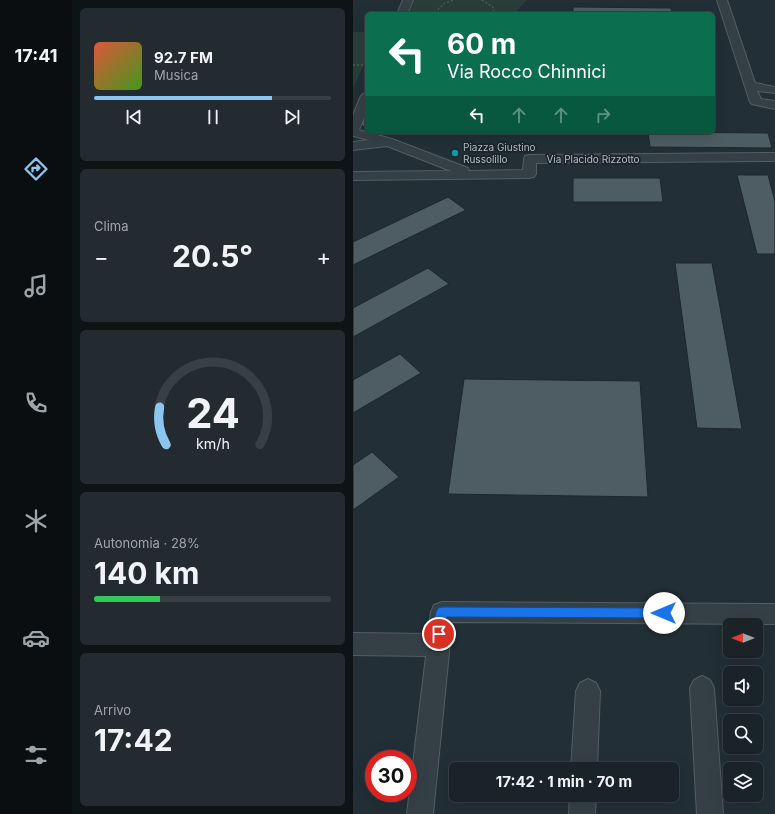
<!DOCTYPE html>
<html lang="it">
<head>
<meta charset="utf-8">
<style>
	:root { --surface:#1a2328; --page:#232b30; --text:#f1f3f6; --muted:#9fa4a8; --line:#384045; --accent:#8ac6ed }
	body { margin:0; font-family:Inter,sans-serif; background:var(--page); color:var(--text); height:100vh; display:flex; flex-direction:column; font-size:15px; white-space:nowrap }
	* { box-sizing:border-box; margin:0 }
	p { font-size:13px; color:var(--muted) }
	.icon { flex:none; width:22px; height:22px; fill:none; stroke:currentColor; stroke-width:2; stroke-linecap:round; stroke-linejoin:round }
	.map { position:relative; flex:1; overflow:hidden }
	.side { display:flex; flex-direction:column; gap:8px; padding:8px; background:#0e1316; width:281px }
	.side>* { flex:none }
	.banner { position:absolute; left:12px; top:12px; width:350px; height:122px; border-radius:6px; box-shadow:0 4px 16px #0002,0 0 0 1px var(--line); background:#0b6e4f; color:#fff; overflow:hidden }
	.needle { width:26px; rotate:270deg }
	.fabs { position:absolute; left:370px; top:618px; display:grid; gap:8px }
	.fabs a { display:grid; place-items:center; width:40px; height:40px; border-radius:6px; background:var(--surface); box-shadow:0 4px 16px #0002,0 0 0 1px var(--line); font-size:20px }
	.speed { position:absolute; left:12px; top:750px; display:flex; gap:8px; font-size:20px; font-weight:700; text-align:center }
	.speed>* { display:grid; place-content:center; width:52px; height:52px; border-radius:50%; background:var(--surface); box-shadow:0 4px 16px #0002,0 0 0 1px var(--line); line-height:1 }
	.speed .limit { border:6px solid #d22; background:#fff; color:#111 }
	.pin { position:absolute; display:grid; place-items:center; width:34px; height:34px; color:#fff; margin:-17px; border:2px solid #fff; border-radius:50%; box-shadow:0 1px 4px #0007 }
	.me { position:absolute; width:44px; margin:-22px; rotate:270deg; stroke-linejoin:round; filter:drop-shadow(0 0 3px #0008) }
	.turn { display:flex; align-items:center; gap:14px; height:84px; padding:0 16px; font-size:18px }
	.turn .icon { width:52px; height:52px; stroke-width:2.5 }
	.turn b { display:block; font-size:28px; line-height:34px }
	.lanes { display:flex; align-items:center; height:38px; padding:0 16px; background:#0003; justify-content:center; gap:20px; direction:ltr }
	.lanes .off { opacity:.35 }
	.big { font-size:30px; font-weight:700; line-height:1.1 }
	.side .card { flex:1; display:flex; flex-direction:column; justify-content:center; gap:6px; min-width:0; padding:0 14px; border-radius:6px; background:var(--page) }
	.side .dial { align-items:center; gap:0 }
	.dial svg { height:104px; overflow:visible; fill:none; stroke:var(--line); stroke-width:7; stroke-linecap:round; text-anchor:middle }
	.dial text { fill:var(--text); stroke:none }
	.song { display:flex; align-items:center; gap:12px }
	.cover { width:48px; height:48px; border-radius:6px; background:linear-gradient(135deg,hsl(10 70% 55%),hsl(100 70% 35%)) }
	.played { height:4px; border-radius:2px; background:linear-gradient(90deg,var(--accent) 75%,var(--line) 75%) }
	.keys { display:flex; justify-content:space-around; direction:ltr }
	.heat { display:flex; justify-content:space-between; align-items:center; font-size:22px; direction:ltr }
	.charge { height:6px; border-radius:3px; background:linear-gradient(90deg,#34c759 28%,var(--line) 0) }
	.trip { position:absolute; left:96px; top:762px; width:230px; height:40px; border-radius:6px; background:var(--surface); box-shadow:0 4px 16px #0002,0 0 0 1px var(--line); font-weight:700; line-height:40px; text-align:center }
	main { display:flex; flex:1; min-height:0 }
	.tabs { display:flex; flex-direction:column; width:72px; justify-content:space-around; align-items:center; background:#0a0e10; color:var(--muted) }
	.tabs .icon { width:28px; height:28px }
	.tabs .active { color:var(--accent) }
	.tabs b { font-size:18px; color:var(--text) }
	.map>svg:first-child { display:block }
	.green { fill:#2a3e39 }
	.building { fill:#4e5c64; stroke:#1d272d }
	.lines { fill:none; stroke-linecap:round; stroke-linejoin:round }
	.minor-casing { stroke:#535e64; stroke-width:2 }
	.path { stroke:#485a59; stroke-width:1.5; stroke-dasharray:2 2; stroke-linecap:butt }
	.minor { fill:#354046; fill-rule:evenodd }
	.route { fill:#1a73e8; stroke:#114b97 }
	.culture-dot { fill:#0f9aa8; stroke:#1b252b; stroke-width:1.5 }
	.labels { text-anchor:middle; dominant-baseline:central; stroke-width:3.5; stroke-linejoin:round; paint-order:stroke }
	.far-poi-label { font-size:10px; fill:#b0bbc3; stroke:#1b252b; text-anchor:start }
	.far-street-label { font-size:10px; fill:#b0bbc3; stroke:#1b252b }
</style>
</head>
<body>
<main>
<nav class="tabs">
<b>17:41</b>
<svg class="icon active" aria-label="directions" viewBox="0 0 24 24"><path d="M12 3l9 9-9 9-9-9zM9 14v-3h6M13 9l2 2-2 2"/></svg>
<svg class="icon" aria-label="music" viewBox="0 0 24 24"><path d="M9 18V5l10-2v13"/><circle cx="6" cy="18" r="3"/><circle cx="16" cy="16" r="3"/></svg>
<svg class="icon" aria-label="phone" viewBox="0 0 24 24"><path d="M5 4h4l2 5-3 2q2 4 5 5l2-3 5 2v4C11 20 4 13 5 4z"/></svg>
<svg class="icon" aria-label="climate" viewBox="0 0 24 24"><path d="M12 3v18M4 7l16 10M4 17L20 7"/></svg>
<svg class="icon" aria-label="car" viewBox="0 0 24 24"><path d="M5 17H2v-5l4-1 3-4h7l3 4 3 1v5h-3M9 17h6M6 11h13"/><circle cx="7" cy="17" r="2"/><circle cx="17" cy="17" r="2"/></svg>
<svg class="icon" aria-label="filters" viewBox="0 0 24 24"><path d="M4 7h16M4 17h16"/><circle cx="9" cy="7" r="2"/><circle cx="15" cy="17" r="2"/></svg>
</nav>
<section class="side">
<div class="card">
<div class="song"><i class="cover"></i><div><b>92.7 FM</b><p>Musica</p></div></div>
<div class="played"></div>
<div class="keys"><svg class="icon" aria-label="previous" viewBox="0 0 24 24"><path d="M18 5L8 12l10 7zM5 5v14"/></svg><svg class="icon" aria-label="pause" viewBox="0 0 24 24"><path d="M8 5v14M16 5v14"/></svg><svg class="icon" aria-label="next" viewBox="0 0 24 24"><path d="M6 5l10 7-10 7zM19 5v14"/></svg></div>
</div>
<div class="card"><p>Clima</p>
<div class="heat"><a>−</a><b class="big">20.5°</b><a>+</a></div>
</div>
<div class="card dial"><svg viewBox="0 0 100 80">
<path d="M14 69A42 42 0 1 1 86 69"/>
<path d="M14 69A42 42 0 0 1 9 40" stroke="#8ac6ed"/>
<text x="50" y="56" font-size="32" font-weight="700">24</text>
<text x="50" y="72" font-size="11">km/h</text>
</svg></div>
<div class="card"><p>Autonomia · 28%</p><b class="big">140 km</b><div class="charge"></div></div>
<div class="card"><p>Arrivo</p><b class="big">17:42</b></div>
</section>
<div class="map">
<svg width="422" height="814" viewBox="0 0 422 814">
	<rect width="100%" height="100%" fill="#222f36"/>
	<path class="green" d="M 61,0 L 174,0 L 161,14 L 55,14 Z
		M 0,32 L 14,32 L 14,58 L 0,88 Z"/>
	<path class="building" d="M 220,7 L 318,8 L 319,14 L 220,14 Z
		M 14,100 L 14,129 L 3,121 Z
		M 18,132 L 137,132 L 136,133 Z
		M 295,132 L 415,133 L 419,148 L 297,147 Z
		M 384,175 L 415,175 L 422,201 L 422,254 L 404,254 Z
		M 220,178 L 307,178 L 310,202 L 220,202 Z
		M 95,197 L 113,210 L 0,265 L 0,242 Z
		M 322,263 L 359,263 L 389,429 L 344,428 Z
		M 75,268 L 96,284 L 0,337 L 0,308 Z
		M 47,354 L 68,373 L 0,413 L 0,380 Z
		M 111,379 L 287,381 L 295,497 L 95,494 Z
		M 19,452 L 46,477 L 0,510 L 0,465 Z"/>
	<g class="lines">
		<g class="minor-casing">
			<path id="minor" d="M 50,0 L 60,0 L 54,14 L 44,14 Z
				M 364,0 L 374,0 L 402,83 L 422,87 L 422,93 L 404,91 L 408,99 L 422,101 L 422,109 L 399,104 L 397,102 Z
				M 14,93 L 14,110 L 6,130 L 39,139 L 115,168 L 116,171 L 170,170 L 171,159 L 172,156 L 177,155 L 422,153 L 422,161 L 183,163 L 183,174 L 181,177 L 176,178 L 0,180 L 0,172 L 98,171 L 34,146 L 0,150 L 0,142 L 16,140 L 0,136 L 0,115 L 8,96 L 10,94 Z
				M 89,602 L 422,604 L 422,624 L 99,622 L 80,814 L 54,814 L 73,656 L 0,655 L 0,633 L 75,634 L 78,612 L 81,605 Z
				M 349,676 L 357,680 L 361,688 L 370,814 L 344,814 L 337,688 L 341,680 Z
				M 235,679 L 243,683 L 247,691 L 244,769 L 218,769 L 223,691 L 227,683 Z
				M 217,795 L 243,795 L 242,814 L 216,814 Z"/>
		</g>
		<path class="path" d="M 129,0 L 140,7 L 141,14
			M 66,13 L 81,13 L 92,3 L 101,0
			M 0,65 L 14,65"/>
		<use href="#minor" class="minor"/>
	</g>
	<path class="route" d="M 89,607 L 311,608 L 315,609 L 317,613 L 315,617 L 311,618 L 94,617 L 90,638 L 86,639 L 82,638 C 79,630 81,615 85,608 Z"/>
	<circle class="culture-dot" cx="102" cy="153" r="4"/>
	<g class="labels">
		<g class="far-poi-label">
			<text x="110" y="147">Piazza Giustino<tspan x="110" dy="12">Russolillo</tspan></text>
		</g>
		<g class="far-street-label">
			<text x="240" y="159">Via Placido Rizzotto</text>
		</g>
	</g>
</svg>
<div class="fabs">
<a><svg class="needle" viewBox="-14 -14 28 28"><path d="M0-13l5 13h-10z" fill="#e53935"/><path d="M0 13l5-13h-10z" fill="#9fa4a8"/></svg></a>
<a><svg class="icon" aria-label="sound" viewBox="0 0 24 24"><path d="M4 9h4l5-4v14l-5-4H4zM17 9q2 3 0 6"/></svg></a>
<a><svg class="icon" aria-label="search" viewBox="0 0 24 24"><circle cx="10" cy="10" r="6"/><path d="M15 15l6 6"/></svg></a>
<a><svg class="icon" aria-label="layers" viewBox="0 0 24 24"><path d="M12 4l9 5-9 5-9-5zM3 14l9 5 9-5"/></svg></a>
</div>
<div class="speed"><div class="limit">30</div></div>
<div class="pin" style="left:86px;top:634px;background:#d93025"><svg class="icon" aria-label="arrive" viewBox="0 0 24 24"><path d="M6 21V4h12l-3 4 3 4H6"/></svg></div>
<svg class="me" style="left:311px;top:613px" viewBox="-20 -20 40 40"><circle r="19" fill="#fff"/><path d="M0-13L10 11 0 6-10 11z" fill="#1a73e8"/></svg>
<div class="trip">17:42 · 1 min · 70 m</div>
<div class="banner">
<div class="turn"><svg class="icon" aria-label="left" viewBox="0 0 24 24"><path d="M17 20v-9H6M10 6l-5 5 5 5"/></svg><div><b>60 m</b>Via Rocco Chinnici</div></div>
<div class="lanes"><svg class="icon" aria-label="left" viewBox="0 0 24 24"><path d="M17 20v-9H6M10 6l-5 5 5 5"/></svg><svg class="icon off" aria-label="ahead" viewBox="0 0 24 24"><path d="M12 20V5M6 11l6-6 6 6"/></svg><svg class="icon off" aria-label="ahead" viewBox="0 0 24 24"><path d="M12 20V5M6 11l6-6 6 6"/></svg><svg class="icon off" aria-label="right" viewBox="0 0 24 24"><path d="M7 20v-9h11M14 6l5 5-5 5"/></svg></div>
</div>
</div>
</main>
</body>
</html>
